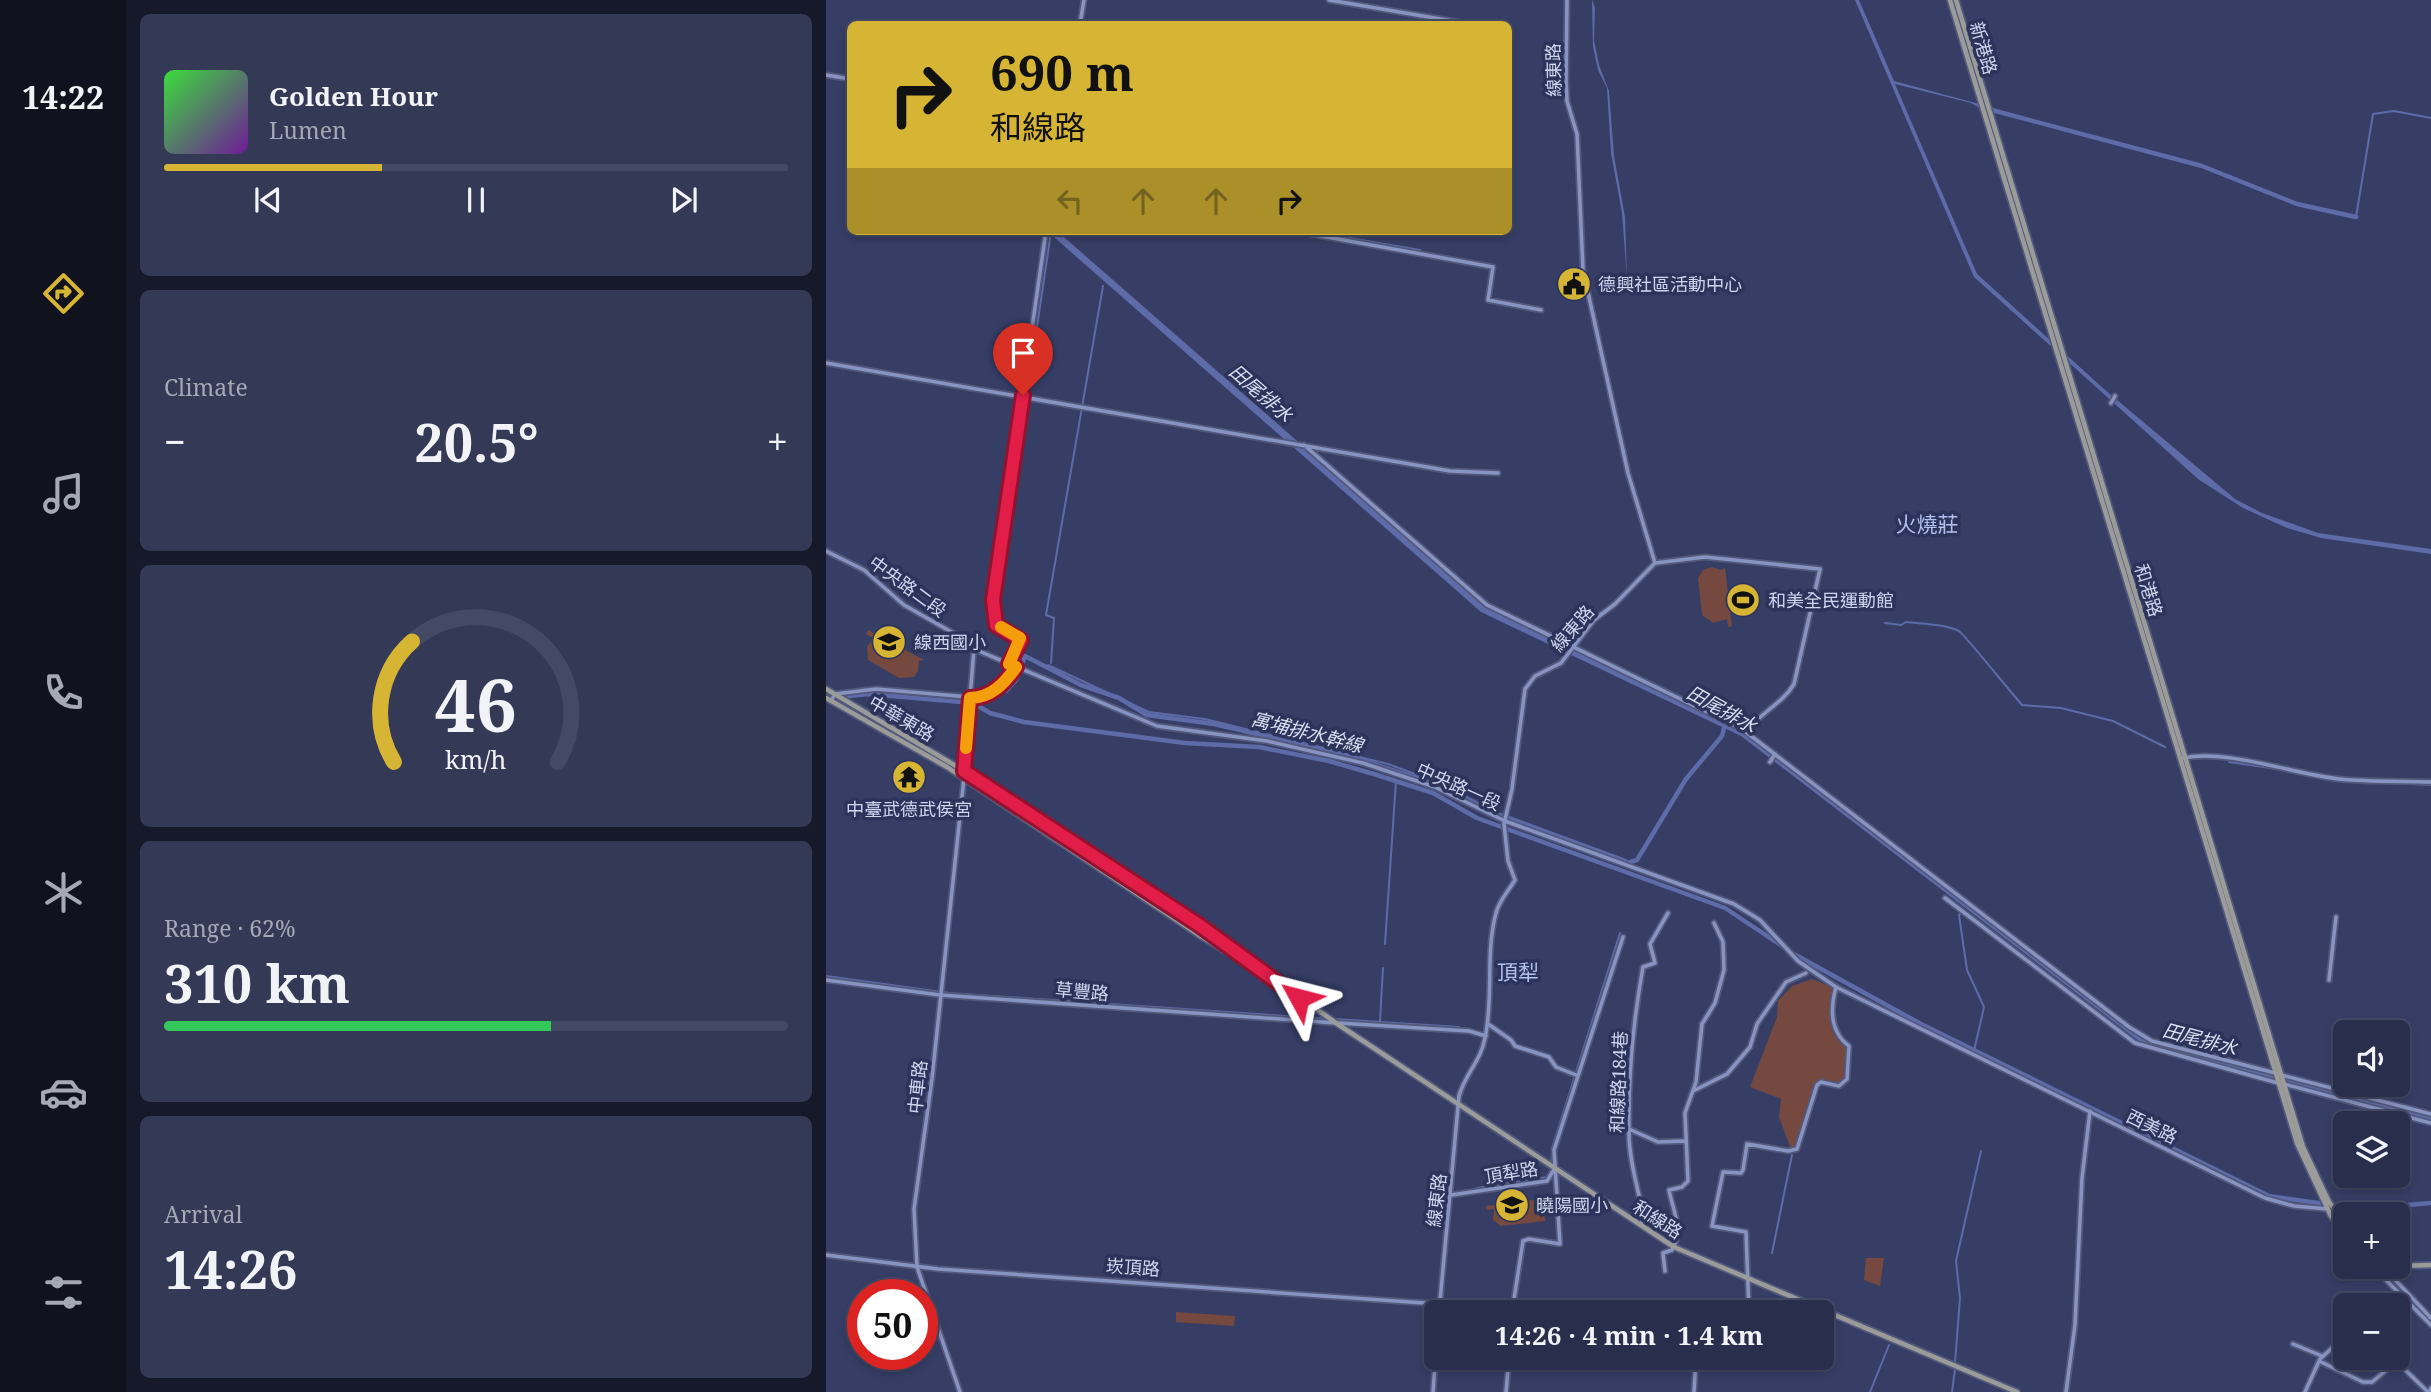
<!DOCTYPE html>
<html lang="en">
<head>
<meta charset="utf-8">
<style>
	:root { --surface:#282e4c; --page:#343a56; --text:#f1f3f6; --muted:#a5a8b5; --line:#444a64; --accent:#d6b534 }
	body { margin:0; font-family:"Noto Serif","Noto Sans TC",serif; background:var(--page); color:var(--text); height:100vh; display:flex; flex-direction:column; font-size:26px; white-space:nowrap }
	* { box-sizing:border-box; margin:0 }
	p { font-size:23px; color:var(--muted) }
	.icon { flex:none; width:38px; height:38px; fill:none; stroke:currentColor; stroke-width:2; stroke-linecap:round; stroke-linejoin:round }
	.map { position:relative; flex:1; overflow:hidden }
	.side { display:flex; flex-direction:column; gap:14px; padding:14px; background:#16192a; width:700px }
	.side>* { flex:none }
	.hud { position:absolute; left:21px; top:21px; width:665px; height:214px; border-radius:10px; box-shadow:0 4px 10px #0003,0 0 0 2px var(--line); background:#d6b534; color:#111; overflow:hidden }
	.tools { position:absolute; left:1507px; top:1020px; display:grid; gap:14px }
	.tools a { display:grid; place-items:center; width:77px; height:77px; border-radius:10px; background:var(--surface); box-shadow:0 4px 10px #0003,0 0 0 2px var(--line); font-size:35px }
	.speed { position:absolute; left:21px; top:1279px; display:flex; gap:14px; font-size:35px; font-weight:700; text-align:center }
	.speed>* { display:grid; place-content:center; width:91px; height:91px; border-radius:50%; background:var(--surface); box-shadow:0 4px 10px #0003,0 0 0 2px var(--line); line-height:1 }
	.speed .limit { border:10px solid #d22; background:#fff; color:#111 }
	.pin { position:absolute; display:grid; place-items:center; width:60px; height:60px; color:#fff; margin:-72px -30px; border-radius:50% 50% 50% 0; rotate:-45deg; box-shadow:0 0 7px #0007 }
	.pin .icon { rotate:45deg }
	.me { position:absolute; width:77px; margin:-38px; rotate:308deg; stroke-linejoin:round; filter:drop-shadow(0 0 5px #0008) }
	.turn { display:flex; align-items:center; gap:24px; height:147px; padding:0 28px; font-size:32px }
	.turn .icon { width:91px; height:91px; stroke-width:2.5 }
	.turn b { display:block; font-size:49px; line-height:60px }
	.lanes { display:flex; align-items:center; height:66px; padding:0 28px; background:#0003; justify-content:center; gap:35px; direction:ltr }
	.lanes .off { opacity:.35 }
	.big { font-size:52px; font-weight:700; line-height:1.1 }
	.side .widget { flex:1; display:flex; flex-direction:column; justify-content:center; gap:10px; min-width:0; padding:0 24px; border-radius:10px; background:var(--page) }
	.side .dial { align-items:center; gap:0 }
	.dial svg { height:182px; overflow:visible; fill:none; stroke:var(--line); stroke-width:7; stroke-linecap:round; text-anchor:middle }
	.dial text { fill:var(--text); stroke:none }
	.song { display:flex; align-items:center; gap:21px }
	.cover { width:84px; height:84px; border-radius:10px; background:linear-gradient(135deg,hsl(120 70% 55%),hsl(280 70% 35%)) }
	.played { height:7px; border-radius:4px; background:linear-gradient(90deg,var(--accent) 35%,var(--line) 35%) }
	.keys { display:flex; justify-content:space-around; direction:ltr }
	.heat { display:flex; justify-content:space-between; align-items:center; font-size:38px; direction:ltr }
	.charge { height:10px; border-radius:5px; background:linear-gradient(90deg,#34c759 62%,var(--line) 0) }
	.trip { position:absolute; left:598px; top:1300px; width:410px; height:70px; border-radius:10px; background:var(--surface); box-shadow:0 4px 10px #0003,0 0 0 2px var(--line); font-weight:700; line-height:70px; text-align:center }
	main { display:flex; flex:1; min-height:0 }
	.dock { display:flex; flex-direction:column; width:126px; justify-content:space-around; align-items:center; background:#10121e; color:var(--muted) }
	.dock .icon { width:49px; height:49px }
	.dock .active { color:var(--accent) }
	.dock b { font-size:32px; color:var(--text) }
	.map>svg:first-child { display:block }
	.green { fill:#75493f }
	.water { fill:#5d6ba8 }
	.lines { fill:none; stroke-linecap:round; stroke-linejoin:round }
	.stream { stroke:#5d6ba8; stroke-width:2 }
	.canal { stroke:#5d6ba8; stroke-width:4.5 }
	.river { stroke:#5d6ba8; stroke-width:7 }
	.minor-casing { stroke:#53597c; stroke-width:7 }
	.tertiary-casing { stroke:#53597c; stroke-width:7 }
	.secondary-casing { stroke:#53597c; stroke-width:8 }
	.minor { stroke:#8793c0; stroke-width:3.5 }
	.tertiary { stroke:#8793c0; stroke-width:3.5 }
	.secondary { stroke:#9b9b9a; stroke-width:4.5 }
	.route-casing { stroke:#92132f; stroke-width:18 }
	.route { stroke:#e11d48; stroke-width:12 }
	.slow { stroke:#f59e0b; stroke-width:12 }
	.labels { text-anchor:middle; dominant-baseline:central; stroke-width:7; stroke-linejoin:round; paint-order:stroke }
	.street-label { font-size:18px; fill:#cfd6ef; stroke:#2c345b }
	.poi-label { font-size:18px; fill:#cfd6ef; stroke:#2c345b; text-anchor:start }
	.water-label { font-size:19px; font-style:italic; fill:#dadff1; stroke:#2c345b }
	.quarter-label { font-size:21px; fill:#b3bfef; stroke:#2c345b }
</style>
</head>
<body>
<main>
<nav class="dock">
<b>14:22</b>
<svg class="icon active" aria-label="directions" viewBox="0 0 24 24"><path d="M12 3l9 9-9 9-9-9zM9 14v-3h6M13 9l2 2-2 2"/></svg>
<svg class="icon" aria-label="music" viewBox="0 0 24 24"><path d="M9 18V5l10-2v13"/><circle cx="6" cy="18" r="3"/><circle cx="16" cy="16" r="3"/></svg>
<svg class="icon" aria-label="phone" viewBox="0 0 24 24"><path d="M5 4h4l2 5-3 2q2 4 5 5l2-3 5 2v4C11 20 4 13 5 4z"/></svg>
<svg class="icon" aria-label="climate" viewBox="0 0 24 24"><path d="M12 3v18M4 7l16 10M4 17L20 7"/></svg>
<svg class="icon" aria-label="car" viewBox="0 0 24 24"><path d="M5 17H2v-5l4-1 3-4h7l3 4 3 1v5h-3M9 17h6M6 11h13"/><circle cx="7" cy="17" r="2"/><circle cx="17" cy="17" r="2"/></svg>
<svg class="icon" aria-label="filters" viewBox="0 0 24 24"><path d="M4 7h16M4 17h16"/><circle cx="9" cy="7" r="2"/><circle cx="15" cy="17" r="2"/></svg>
</nav>
<section class="side">
<div class="widget">
<div class="song"><i class="cover"></i><div><b>Golden Hour</b><p>Lumen</p></div></div>
<div class="played"></div>
<div class="keys"><svg class="icon" aria-label="previous" viewBox="0 0 24 24"><path d="M18 5L8 12l10 7zM5 5v14"/></svg><svg class="icon" aria-label="pause" viewBox="0 0 24 24"><path d="M8 5v14M16 5v14"/></svg><svg class="icon" aria-label="next" viewBox="0 0 24 24"><path d="M6 5l10 7-10 7zM19 5v14"/></svg></div>
</div>
<div class="widget"><p>Climate</p>
<div class="heat"><a>−</a><b class="big">20.5°</b><a>+</a></div>
</div>
<div class="widget dial"><svg viewBox="0 0 100 80">
<path d="M14 69A42 42 0 1 1 86 69"/>
<path d="M14 69A42 42 0 0 1 22 16" stroke="#d6b534"/>
<text x="50" y="56" font-size="32" font-weight="700">46</text>
<text x="50" y="72" font-size="11">km/h</text>
</svg></div>
<div class="widget"><p>Range · 62%</p><b class="big">310 km</b><div class="charge"></div></div>
<div class="widget"><p>Arrival</p><b class="big">14:26</b></div>
</section>
<div class="map">
<svg width="1605" height="1392" viewBox="0 0 1605 1392">
	<rect width="100%" height="100%" fill="#363e66"/>
	<path class="green" d="M 886,567 L 895,570 L 899,568 L 906,626 L 902,627 L 901,619 L 887,623 L 876,615 L 872,578 L 877,570 Z
		M 42,630 L 98,660 L 93,661 L 92,671 L 88,677 L 73,678 L 42,660 L 41,646 L 49,639 L 40,634 Z
		M 986,979 L 1006,987 C 1004,1009 999,1035 1021,1047 L 1019,1076 L 1015,1084 L 999,1079 L 991,1081 L 970,1147 L 965,1149 L 953,1117 L 955,1099 L 924,1087 L 951,1017 L 952,1001 L 966,986 Z
		M 716,1199 L 719,1221 L 675,1226 L 667,1220 L 668,1209 L 661,1210 L 660,1206 Z
		M 1040,1258 L 1058,1258 L 1054,1286 L 1038,1280 Z
		M 350,1312 L 409,1316 L 408,1326 L 350,1322 Z"/>
	<path class="water" d="M 766,0 L 769,7 L 768,40 L 773,65 L 783,91 L 788,156 L 799,217 L 801,279 L 796,213 L 785,153 L 781,88 L 772,70 L 767,47 Z
		M 1029,0 L 1033,0 L 1068,81 L 1153,104 L 1154,108 L 1145,103 L 1069,84 L 1151,274 L 1278,389 L 1409,499 L 1436,513 L 1492,533 L 1605,549 L 1605,554 L 1495,538 L 1461,528 L 1417,508 L 1372,479 L 1148,277 Z
		M 221,231 L 231,231 L 660,606 L 914,731 L 1322,1041 L 1441,1073 L 1442,1078 L 1313,1041 L 915,736 L 655,612 Z"/>
	<g class="lines">
		<path class="stream" d="M 1530,217 L 1547,114 L 1568,111 L 1605,118
			M 483,231 L 594,250
			M 173,585 L 225,232
			M 1059,623 L 1075,625 L 1080,622 C 1097,624 1118,624 1133,631 C 1138,634 1187,695 1196,705 L 1235,708 L 1287,721 L 1339,747
			M 225,663 L 228,618 L 220,615 L 277,286
			M 222,665 L 323,712 L 379,719 L 562,764 L 613,783 L 670,812 L 800,860
			M 1403,762 L 1451,769
			M 1568,783 L 1605,785
			M 1136,912 L 1133,915 L 1141,970 L 1158,1007 L 1148,1051
			M 559,944 L 570,781
			M 0,976 L 123,993 L 503,1019
			M 508,1019 L 633,1027
			M 554,1021 L 557,968
			M 725,1163 L 727,1145 L 794,933
			M 651,1188 L 721,1177 L 725,1169
			M 946,1253 L 966,1155
			M 1129,1363 L 1134,1298 L 1130,1261 L 1155,1151
			M 1044,1392 L 1063,1345
			M 1126,1392 L 1129,1369"/>
		<path class="canal" d="M 1162,109 L 1376,166 L 1471,204 L 1530,217
			M 3,698 L 42,694 L 147,703 L 172,691 L 180,691 L 190,680 L 199,656 L 255,685 L 293,698 L 321,715 L 388,724 L 514,753 L 609,784 L 682,819 L 801,863 L 811,860 L 860,779 L 896,736 L 899,724
			M 147,703 L 164,713 L 198,722 L 359,743 L 433,747 L 503,761 L 548,774 L 607,793 L 651,818 L 899,908 L 959,948
			M 966,953 L 1095,1024 L 1443,1196 L 1535,1209 L 1605,1203"/>
		<path class="river" d="M 1433,1073 L 1605,1119"/>
		<g class="minor-casing">
			<path id="minor" d="M 503,0 L 638,23
				M 0,75 L 24,79
				M 468,231 L 667,267 L 662,300 L 715,310
				M 0,363 L 624,471 L 672,473
				M 1285,403 L 1289,396
				M 478,445 L 661,605 L 916,729 L 1303,1027 L 1326,1041 L 1449,1073
				M 829,563 L 879,557 L 994,569 L 968,684 C 957,703 934,713 920,732
				M 5,701 L 9,694 L 50,689 L 154,698 L 173,687 L 190,667
				M 1357,758 C 1403,749 1466,774 1513,779 C 1543,782 1574,781 1605,782
				M 944,762 L 949,754
				M 1119,898 L 1309,1043 L 1452,1083
				M 1503,980 L 1510,917
				M 513,1023 L 643,1031 L 660,1036
				M 662,1024 L 685,1040 L 689,1046 L 723,1057 L 730,1067 L 750,1075
				M 867,1091 L 901,1074 L 924,1047 L 931,1024 L 960,982 L 980,973
				M 803,1129 L 832,1142 L 859,1141
				M 815,1225 L 817,1214 C 812,1188 803,1160 803,1134 C 802,1078 807,1022 817,967 L 829,963 L 824,944 L 842,913
				M 0,1255 L 112,1269 L 613,1304
				M 839,1271 L 837,1253 L 846,1250 C 858,1229 847,1211 843,1190 L 856,1187 L 862,1181 L 859,1113 L 870,1082 L 876,1024 L 889,1003 L 898,970 L 897,942 L 888,923
				M 686,1312 L 697,1241 L 703,1239 L 734,1244 L 728,1150 L 797,937
				M 874,1312 L 874,1309 L 896,1312
				M 923,1312 L 920,1232 L 886,1226 L 897,1172 L 915,1173 L 917,1170 L 921,1144 L 962,1151 L 971,1149 L 991,1085 L 995,1082 L 1013,1086 L 1021,1079 L 1023,1046 C 1004,1032 1004,1009 1010,987
				M 1467,1344 L 1496,1356
				M 1567,1358 L 1602,1392
				M 1493,1361 L 1537,1382 L 1546,1382 L 1570,1362
				M 680,1392 L 683,1358
				M 868,1392 L 870,1358
				M 1240,1392 L 1249,1325 L 1256,1178 L 1264,1111
				M 1479,1392 L 1494,1359 L 1519,1336"/>
		</g>
		<g class="tertiary-casing">
			<path id="tertiary" d="M 254,24 L 258,0
				M 0,551 L 38,570 L 78,605 L 143,642 L 148,649 L 331,726 L 441,741 L 537,763 L 609,787 L 679,821 L 908,904 L 934,920 L 972,961 L 1010,987 L 1439,1198 L 1468,1206 L 1502,1209
				M 183,664 L 195,640 L 170,625 L 167,600 L 220,231
				M 138,771 L 148,649
				M 0,980 L 114,995 L 510,1023
				M 1455,1075 L 1605,1114
				M 1458,1084 L 1605,1123
				M 625,1195 L 721,1181 L 729,1168
				M 1557,1267 L 1605,1318
				M 1549,1269 L 1605,1325
				M 613,1312 L 633,1096 C 639,1074 655,1061 659,1038 C 668,997 659,954 670,913 C 673,901 683,890 689,880 L 682,861 L 678,824 L 686,789 L 699,689 L 709,676 L 735,663 L 768,620 L 789,604 L 829,563 L 802,473 L 757,270 L 751,134 L 741,101 L 740,81 L 741,0
				M 134,1392 L 91,1267 L 88,1209 L 106,1079 L 138,778
				M 607,1392 L 611,1337
				M 1603,1392 L 1605,1388"/>
		</g>
		<g class="secondary-casing">
			<path id="secondary" d="M 1124,0 L 1471,1143 L 1505,1216 L 1519,1235
				M 1130,0 L 1477,1147 L 1503,1202 L 1519,1223
				M 0,689 L 162,785 L 373,925 L 510,1023 L 848,1247 L 1191,1392
				M 0,698 L 121,767 L 373,935 L 454,984
				M 1572,1266 L 1605,1265
				M 1547,1267 L 1559,1267"/>
		</g>
		<use href="#minor" class="minor"/>
		<use href="#tertiary" class="tertiary"/>
		<use href="#secondary" class="secondary"/>
	</g>
	<g class="lines">
		<g class="route-casing">
			<path id="route" d="M 197,395 L 167,600 L 170,625 L 195,640 L 183,664 L 190,667 C 179,683 165,698 144,698 L 138,771 L 373,925 L 473,998"/>
		</g>
		<use href="#route" class="route"/>
		<path class="slow" d="M 140,748 L 144,698 C 165,698 179,683 190,667 L 183,664 L 194,638 L 175,627"/>
	</g>
	<defs>
		<g id="civic-disc" transform="scale(1.75)"><circle r="9.5" fill="#d6b534" stroke="#2c345b"/><path d="M-.6-6.5H3V-4.5H.6V-3L4-1V1h2V6H-6V1h2V-1L-.6-3ZM-1.2 2.5V6h2.4V2.5Z" fill="#111"/></g>
		<g id="stadium-disc" transform="scale(1.75)"><circle r="9.5" fill="#d6b534" stroke="#2c345b"/><path d="M0-5a6.5 5 0 1 0 0 10a6.5 5 0 1 0 0-10ZM-3.5-1.8h7v3.6h-7Z" fill="#111"/></g>
		<g id="school-disc" transform="scale(1.75)"><circle r="9.5" fill="#d6b534" stroke="#2c345b"/><path d="M0-5L7-2L0 1L-7-2ZM-4 1L0 2.5L4 1V4Q0 6-4 4Z" fill="#111"/></g>
		<g id="temple-disc" transform="scale(1.75)"><circle r="9.5" fill="#d6b534" stroke="#2c345b"/><path d="M0-6L5-2H3V0L6.5 2.5H4V6H1.5V3h-3V6H-4V2.5H-6.5L-3 0V-2H-5Z" fill="#111"/></g>
	</defs>
	<g fill-rule="evenodd">
		<use href="#civic-disc" x="748" y="284"/>
		<use href="#stadium-disc" x="917" y="600"/>
		<use href="#school-disc" x="63" y="642"/>
		<use href="#temple-disc" x="83" y="777"/>
		<use href="#school-disc" x="686" y="1205"/>
	</g>
	<g class="labels">
		<g class="street-label">
			<text transform="translate(1158 48) rotate(74)">新港路</text>
			<text transform="translate(727 70) rotate(-91)">線東路</text>
			<text transform="translate(82 586) rotate(36)">中央路二段</text>
			<text transform="translate(1323 590) rotate(73)">和港路</text>
			<text transform="translate(746 628) rotate(-49)">線東路</text>
			<text transform="translate(76 718) rotate(30)">中華東路</text>
			<text transform="translate(633 786) rotate(24)">中央路一段</text>
			<text transform="translate(256 991) rotate(5)">草豐路</text>
			<text transform="translate(792 1082) rotate(-88)">和線路184巷</text>
			<text transform="translate(91 1087) rotate(-84)">中車路</text>
			<text transform="translate(1326 1126) rotate(26)">西美路</text>
			<text transform="translate(685 1172) rotate(-9)">頂犁路</text>
			<text transform="translate(610 1200) rotate(-83)">線東路</text>
			<text transform="translate(832 1219) rotate(33)">和線路</text>
			<text transform="translate(307 1267) rotate(4)">崁頂路</text>
		</g>
		<g class="poi-label">
			<text x="772" y="284">德興社區活動中心</text>
			<text x="942" y="600">和美全民運動館</text>
			<text x="88" y="642">線西國小</text>
			<text x="83" y="809" text-anchor="middle">中臺武德武侯宮</text>
			<text x="710" y="1205">曉陽國小</text>
		</g>
		<g class="water-label">
			<text transform="translate(435 393) rotate(41)">田尾排水</text>
			<text transform="translate(896 709) rotate(29)">田尾排水</text>
			<text transform="translate(481 732) rotate(14)">寓埔排水幹線</text>
			<text transform="translate(1374 1039) rotate(15)">田尾排水</text>
		</g>
		<g class="quarter-label">
			<text x="1101" y="524">火燒莊</text>
			<text x="692" y="972">頂犁</text>
		</g>
	</g>
</svg>
<div class="tools">
<a><svg class="icon" aria-label="sound" viewBox="0 0 24 24"><path d="M4 9h4l5-4v14l-5-4H4zM17 9q2 3 0 6"/></svg></a>
<a><svg class="icon" aria-label="layers" viewBox="0 0 24 24"><path d="M12 4l9 5-9 5-9-5zM3 14l9 5 9-5"/></svg></a>
<a>+</a>
<a>−</a>
</div>
<div class="speed"><div class="limit">50</div></div>
<div class="pin" style="left:197px;top:395px;background:#d93025"><svg class="icon" aria-label="arrive" viewBox="0 0 24 24"><path d="M6 21V4h12l-3 4 3 4H6"/></svg></div>
<svg class="me" style="left:473px;top:998px" viewBox="-20 -20 40 40"><path d="M0-17L14 15 0 8-14 15z" fill="#e11d48" stroke="#fff" stroke-width="4"/></svg>
<div class="trip">14:26 · 4 min · 1.4 km</div>
<div class="hud">
<div class="turn"><svg class="icon" aria-label="right" viewBox="0 0 24 24"><path d="M7 20v-9h11M14 6l5 5-5 5"/></svg><div><b>690 m</b>和線路</div></div>
<div class="lanes"><svg class="icon off" aria-label="left" viewBox="0 0 24 24"><path d="M17 20v-9H6M10 6l-5 5 5 5"/></svg><svg class="icon off" aria-label="ahead" viewBox="0 0 24 24"><path d="M12 20V5M6 11l6-6 6 6"/></svg><svg class="icon off" aria-label="ahead" viewBox="0 0 24 24"><path d="M12 20V5M6 11l6-6 6 6"/></svg><svg class="icon" aria-label="right" viewBox="0 0 24 24"><path d="M7 20v-9h11M14 6l5 5-5 5"/></svg></div>
</div>
</div>
</main>
</body>
</html>
